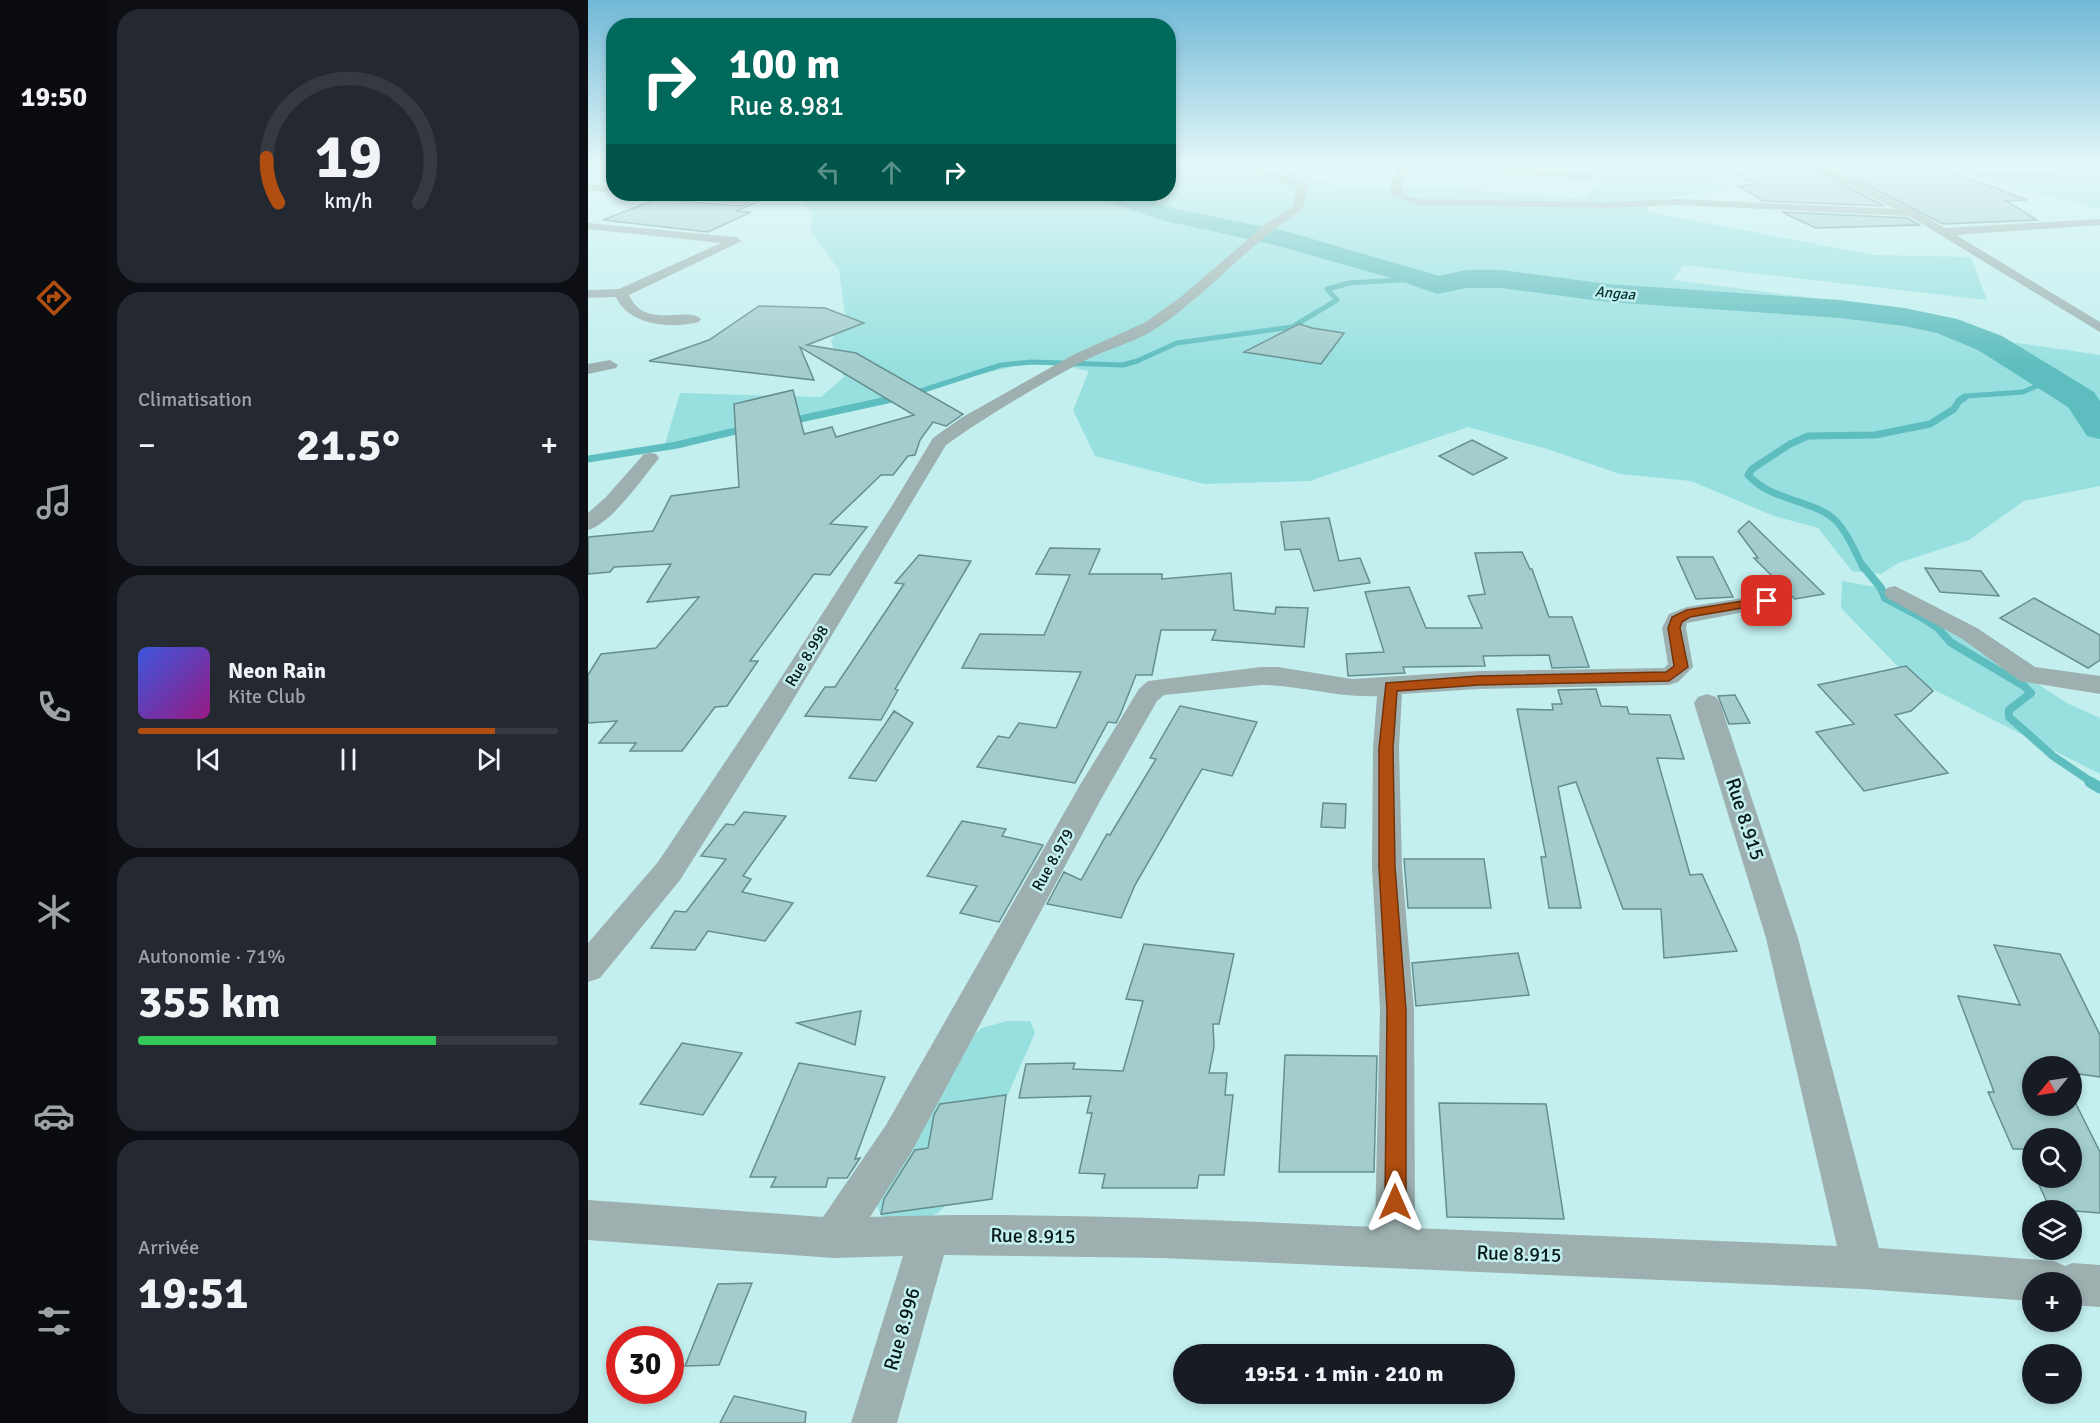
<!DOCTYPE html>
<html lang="fr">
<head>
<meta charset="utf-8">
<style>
	:root { --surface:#171b24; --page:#242831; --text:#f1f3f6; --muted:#9ea1a6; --line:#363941; --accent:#b04e11 }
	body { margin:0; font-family:Signika,sans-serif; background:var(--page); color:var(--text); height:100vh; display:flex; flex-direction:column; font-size:22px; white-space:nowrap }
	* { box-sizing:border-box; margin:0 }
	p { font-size:20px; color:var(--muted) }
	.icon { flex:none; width:33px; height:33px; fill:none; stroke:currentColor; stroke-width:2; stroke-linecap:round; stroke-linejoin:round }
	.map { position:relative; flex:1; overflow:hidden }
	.side { display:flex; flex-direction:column; gap:9px; padding:9px; background:#0d0f14; width:480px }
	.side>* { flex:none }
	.banner { position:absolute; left:18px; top:18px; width:570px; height:183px; border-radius:24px; box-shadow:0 3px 9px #0003; background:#00695c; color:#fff; overflow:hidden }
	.needle { width:39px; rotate:240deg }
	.buttons { position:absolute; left:1434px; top:1056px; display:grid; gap:12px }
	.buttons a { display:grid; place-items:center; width:60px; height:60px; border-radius:50%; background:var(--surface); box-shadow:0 3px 9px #0003; font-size:30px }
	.speed { position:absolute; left:18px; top:1326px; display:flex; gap:12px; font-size:30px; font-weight:700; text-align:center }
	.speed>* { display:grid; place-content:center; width:78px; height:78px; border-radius:50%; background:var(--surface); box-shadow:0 3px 9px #0003; line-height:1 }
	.speed .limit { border:9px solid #d22; background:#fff; color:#111 }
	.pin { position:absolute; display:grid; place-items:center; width:51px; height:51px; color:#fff; margin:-26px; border-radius:12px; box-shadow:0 3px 9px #0006 }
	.me { position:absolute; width:66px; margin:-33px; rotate:0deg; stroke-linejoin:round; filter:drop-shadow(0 0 4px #0008) }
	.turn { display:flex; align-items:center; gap:21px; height:126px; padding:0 24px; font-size:27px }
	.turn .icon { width:78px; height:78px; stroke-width:2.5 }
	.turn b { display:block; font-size:42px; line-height:51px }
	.lanes { display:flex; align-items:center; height:57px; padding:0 24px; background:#0003; justify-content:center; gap:30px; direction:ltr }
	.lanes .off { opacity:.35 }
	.big { font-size:45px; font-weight:700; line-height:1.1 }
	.side .widget { flex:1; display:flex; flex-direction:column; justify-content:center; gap:9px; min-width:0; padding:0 21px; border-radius:24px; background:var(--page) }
	.side .dial { align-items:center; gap:0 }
	.dial svg { height:156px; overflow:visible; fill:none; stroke:var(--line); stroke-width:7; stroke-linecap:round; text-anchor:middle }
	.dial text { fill:var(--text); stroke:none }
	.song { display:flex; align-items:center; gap:18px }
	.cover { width:72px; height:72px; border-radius:9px; background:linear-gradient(135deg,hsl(230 70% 55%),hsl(310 70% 35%)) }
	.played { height:6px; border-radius:3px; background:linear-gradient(90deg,var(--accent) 85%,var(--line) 85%) }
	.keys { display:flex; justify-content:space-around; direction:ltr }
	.heat { display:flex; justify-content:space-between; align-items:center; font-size:33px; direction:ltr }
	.charge { height:9px; border-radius:4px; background:linear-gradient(90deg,#34c759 71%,var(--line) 0) }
	.trip { position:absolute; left:585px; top:1344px; width:342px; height:60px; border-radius:30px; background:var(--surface); box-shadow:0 3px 9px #0003; font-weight:700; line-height:60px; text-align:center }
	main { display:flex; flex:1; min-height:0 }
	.tab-bar { display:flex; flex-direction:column; width:108px; justify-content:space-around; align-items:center; background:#090b0e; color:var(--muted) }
	.tab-bar .icon { width:42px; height:42px }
	.tab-bar .on { color:var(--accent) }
	.tab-bar b { font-size:27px; color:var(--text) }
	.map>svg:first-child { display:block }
	.green { fill:#98e0e0 }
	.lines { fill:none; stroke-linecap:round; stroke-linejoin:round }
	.stream-far3 { stroke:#5ebdbe; stroke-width:5 }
	.stream-far2 { stroke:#5ebdbe; stroke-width:7 }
	.stream-far1 { stroke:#5ebdbe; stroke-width:8 }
	.stream { stroke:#5ebdbe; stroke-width:11 }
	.river { fill:#5ebdbe; fill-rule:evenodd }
	.building { fill:#a3cdcd; stroke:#668e8e; stroke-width:1.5 }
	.street { fill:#9dafaf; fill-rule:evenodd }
	.route { fill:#b04e11; stroke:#72330b; stroke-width:1.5 }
	.labels { text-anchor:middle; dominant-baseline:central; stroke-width:5; stroke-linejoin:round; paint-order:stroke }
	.far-water-label { font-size:15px; font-style:italic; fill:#043535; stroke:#c3efef }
	.street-label { font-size:16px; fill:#081919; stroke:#c3efef }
	.near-street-label { font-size:20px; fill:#081919; stroke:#c3efef }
</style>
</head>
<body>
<main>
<nav class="tab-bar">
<b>19:50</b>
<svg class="icon on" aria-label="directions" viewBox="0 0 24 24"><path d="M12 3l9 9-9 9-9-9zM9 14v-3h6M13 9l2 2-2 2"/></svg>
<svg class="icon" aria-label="music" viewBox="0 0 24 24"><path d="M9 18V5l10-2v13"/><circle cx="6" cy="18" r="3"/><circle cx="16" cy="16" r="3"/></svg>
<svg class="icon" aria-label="phone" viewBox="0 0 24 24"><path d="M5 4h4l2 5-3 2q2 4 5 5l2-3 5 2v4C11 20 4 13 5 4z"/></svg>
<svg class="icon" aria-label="climate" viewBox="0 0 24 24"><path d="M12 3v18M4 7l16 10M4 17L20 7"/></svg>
<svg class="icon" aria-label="car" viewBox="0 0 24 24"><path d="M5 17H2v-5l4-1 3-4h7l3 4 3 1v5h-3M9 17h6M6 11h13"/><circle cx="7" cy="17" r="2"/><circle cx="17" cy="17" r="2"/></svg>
<svg class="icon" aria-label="filters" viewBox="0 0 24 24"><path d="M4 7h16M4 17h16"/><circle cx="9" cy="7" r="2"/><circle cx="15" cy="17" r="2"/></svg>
</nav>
<section class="side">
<div class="widget dial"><svg viewBox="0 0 100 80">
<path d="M14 69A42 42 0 1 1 86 69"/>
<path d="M14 69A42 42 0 0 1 8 46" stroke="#b04e11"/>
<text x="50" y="56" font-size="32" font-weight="700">19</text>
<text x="50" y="72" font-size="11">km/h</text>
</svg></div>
<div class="widget"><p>Climatisation</p>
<div class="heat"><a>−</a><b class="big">21.5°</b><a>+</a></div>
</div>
<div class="widget">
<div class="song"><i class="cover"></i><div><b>Neon Rain</b><p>Kite Club</p></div></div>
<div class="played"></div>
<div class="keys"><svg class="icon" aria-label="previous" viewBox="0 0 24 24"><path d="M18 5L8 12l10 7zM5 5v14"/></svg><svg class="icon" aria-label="pause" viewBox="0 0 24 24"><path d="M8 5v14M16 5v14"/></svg><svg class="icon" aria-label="next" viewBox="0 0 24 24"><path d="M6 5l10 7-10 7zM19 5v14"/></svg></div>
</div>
<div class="widget"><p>Autonomie · 71%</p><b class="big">355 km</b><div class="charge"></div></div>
<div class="widget"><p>Arrivée</p><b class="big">19:51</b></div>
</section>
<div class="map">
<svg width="1512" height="1423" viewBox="0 0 1512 1423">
	<rect width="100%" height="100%" fill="#c3efef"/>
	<path class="green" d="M 581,166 L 684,166 L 751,186 L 864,188 L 997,199 L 1023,166 L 1104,166 L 1138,190 L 1056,201 L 1060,212 L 1286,255 L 1383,257 L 1399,300 L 1095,265 L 1085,280 L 1325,311 L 1416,341 L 1512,355 L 1512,486 L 1436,501 L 1381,540 L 1310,563 L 1293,574 L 1264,571 L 1230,528 L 1186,516 L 1103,481 L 1032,474 L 959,449 L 880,427 L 722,481 L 616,484 L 507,456 L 485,410 L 501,371 L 452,360 L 75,451 L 92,393 L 233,397 L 256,377 L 243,341 L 257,314 L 251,270 L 223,232 L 224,212 L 208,194 L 580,194 Z
		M 1512,169 L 1512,209 L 1374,173 Z
		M 1254,581 L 1288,587 L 1353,621 L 1479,703 L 1512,718 L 1512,774 L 1319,676 L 1253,608 Z
		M 419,1021 L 442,1021 L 447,1033 L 381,1182 L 350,1213 L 321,1224 L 297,1223 L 289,1206 L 380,1040 L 394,1028 Z"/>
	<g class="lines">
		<path class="stream-far3" d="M 308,399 L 413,365 L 444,362 L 535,365 L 549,361 L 589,343 L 704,327 L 749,300 L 739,289 L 761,283 L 830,279
			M 1375,399 L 1379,396 L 1435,392 L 1462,380"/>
		<path class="stream-far2" d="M 203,421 L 313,397
			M 0,459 L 89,445 L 160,428
			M 1275,567 C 1267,552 1261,535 1249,522 C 1227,499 1186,503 1160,475 L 1164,469 L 1202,444 L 1220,436 L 1287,435 L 1342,424 L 1366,409 L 1371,401 L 1377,397"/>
		<path class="stream-far1" d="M 1274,565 L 1293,588 L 1297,598 L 1333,617 L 1350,628 L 1362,642 L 1436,686 L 1443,693 L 1421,710 L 1421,717 L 1465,756 L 1505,783"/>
		<path class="stream" d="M 1502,782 L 1512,788"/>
		<path class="river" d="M 508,194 L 542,194 L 588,209 L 697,231 L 851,276 L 879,270 L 912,270 L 1020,284 L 1252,300 L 1316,308 L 1369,319 L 1414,336 L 1506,392 L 1512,401 L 1512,439 L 1499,436 L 1480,407 L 1390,350 L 1349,333 L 1316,326 L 1252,318 L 1020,302 L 912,288 L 879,288 L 849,294 L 810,280 L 683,244 L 573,220 L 512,199 Z"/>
	</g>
	<path class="building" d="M 1134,166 L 1219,166 L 1296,206 L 1175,201 L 1151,186 L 1169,184 Z
		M 1242,166 L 1348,166 L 1439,200 L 1418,201 L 1449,220 L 1355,224 Z
		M 124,194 L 133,194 L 179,198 L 148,211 L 163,212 L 120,232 L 15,220 L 69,199 L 153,206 L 160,202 L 153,196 Z
		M 1194,212 L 1320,218 L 1331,225 L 1228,228 Z
		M 171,306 L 237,308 L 276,323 L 219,345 L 268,353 L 375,414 L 358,426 L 345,422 L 332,440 L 327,455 L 320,456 L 305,475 L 293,475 L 242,524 L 279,527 L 242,575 L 226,574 L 162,661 L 170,661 L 139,706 L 127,707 L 94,751 L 42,751 L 48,743 L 11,743 L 29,721 L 0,723 L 0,675 L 13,654 L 68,648 L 111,597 L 59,602 L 83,564 L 26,567 L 22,572 L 0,574 L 0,537 L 65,531 L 83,496 L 151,487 L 146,404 L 205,390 L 216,434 L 244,427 L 248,437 L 326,415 L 212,347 L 226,380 L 61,361 L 121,340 Z
		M 711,324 L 724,328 L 756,333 L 733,364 L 656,352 Z
		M 884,440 L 919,458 L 885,475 L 851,456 Z
		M 741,518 L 751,561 L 772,558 L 782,583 L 726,591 L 712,549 L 697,550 L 693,522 Z
		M 1161,521 L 1236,594 L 1207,599 L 1166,558 L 1170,558 L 1150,531 Z
		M 462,548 L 512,549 L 501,574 L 574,574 L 574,579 L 643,573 L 646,610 L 687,614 L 688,607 L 720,608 L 716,647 L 624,640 L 628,630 L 573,630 L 564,675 L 548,675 L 533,713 L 528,723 L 520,722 L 487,783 L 389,767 L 410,736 L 421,738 L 431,723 L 468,728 L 493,672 L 374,668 L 392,634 L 456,635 L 482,575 L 448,574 Z
		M 934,552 L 942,569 L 944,569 L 961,617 L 984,617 L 1001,667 L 964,668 L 961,655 L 895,656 L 897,666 L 815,667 L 817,673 L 760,676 L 758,654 L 796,652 L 777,592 L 821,587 L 838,628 L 894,628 L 880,596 L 897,594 L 887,553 Z
		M 331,555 L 383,561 L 307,689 L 310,690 L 293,720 L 217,716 L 237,687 L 247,687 L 316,584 L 307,583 Z
		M 1089,557 L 1125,557 L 1145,597 L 1108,599 Z
		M 1337,568 L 1393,571 L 1411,596 L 1352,592 Z
		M 1446,598 L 1512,635 L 1512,660 L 1500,668 L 1412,618 Z
		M 1318,666 L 1345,691 L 1323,711 L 1307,715 L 1360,773 L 1276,791 L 1228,732 L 1266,724 L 1230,685 Z
		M 1008,689 L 1013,706 L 1039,707 L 1041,714 L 1082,715 L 1096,759 L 1069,758 L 1102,875 L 1114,874 L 1149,951 L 1076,958 L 1073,909 L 1035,909 L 988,782 L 970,787 L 993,908 L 961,908 L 953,857 L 958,857 L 929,709 L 965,710 L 964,704 L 974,704 L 970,690 Z
		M 1147,695 L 1162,723 L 1141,724 L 1130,696 Z
		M 592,706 L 669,722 L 644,776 L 614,769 L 547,885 L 533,918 L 459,904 L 476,872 L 493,880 L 519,834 L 522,835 L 568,759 L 562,758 Z
		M 306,711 L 325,723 L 288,781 L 261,778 Z
		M 735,803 L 758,804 L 757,828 L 733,827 Z
		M 156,812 L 198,816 L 155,876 L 163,879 L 154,892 L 205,903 L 177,941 L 120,931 L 107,950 L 63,948 L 87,911 L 98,912 L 138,859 L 113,856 L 138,824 L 146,825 Z
		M 374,821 L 418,829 L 414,836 L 455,845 L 411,922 L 372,913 L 389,886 L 339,876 Z
		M 816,859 L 896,859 L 903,908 L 820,908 Z
		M 556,944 L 646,954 L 631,1024 L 625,1024 L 626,1047 L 621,1073 L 639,1073 L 637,1095 L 645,1095 L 636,1175 L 611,1175 L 609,1188 L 514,1188 L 517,1174 L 491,1173 L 504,1113 L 499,1113 L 503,1096 L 431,1098 L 438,1064 L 487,1063 L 485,1069 L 535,1071 L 555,1001 L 538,999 Z
		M 1406,945 L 1472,954 L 1512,1035 L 1512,1077 L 1484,1073 L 1484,1066 L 1444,1066 L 1444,1106 L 1484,1106 L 1484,1096 L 1512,1152 L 1512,1213 L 1462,1209 L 1448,1178 L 1484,1178 L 1484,1138 L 1444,1138 L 1444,1170 L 1435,1149 L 1425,1149 L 1400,1092 L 1406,1092 L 1370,996 L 1432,1005 Z
		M 930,953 L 941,995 L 828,1006 L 824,963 Z
		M 273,1011 L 267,1045 L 209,1023 Z
		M 94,1043 L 154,1053 L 115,1115 L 52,1104 Z
		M 697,1055 L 789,1056 L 786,1172 L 691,1172 Z
		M 211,1063 L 297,1077 L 267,1159 L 272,1158 L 259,1178 L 240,1178 L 238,1187 L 183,1187 L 188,1177 L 162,1177 Z
		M 418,1095 L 404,1199 L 293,1214 L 296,1199 L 327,1150 L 340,1148 L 346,1115 L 352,1104 Z
		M 851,1103 L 958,1104 L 976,1219 L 859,1217 Z
		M 164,1283 L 131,1365 L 97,1366 L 130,1284 Z
		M 146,1396 L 218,1412 L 217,1423 L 132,1423 Z"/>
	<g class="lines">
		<path class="street" d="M 668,166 L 678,166 L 677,170 L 680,172 L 719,184 L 720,186 L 714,210 C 661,243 621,293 569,328 C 546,343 518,349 494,362 C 448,387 401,414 358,445 L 196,715 L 92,880 L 12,978 L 0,982 L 0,943 L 70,862 L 178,701 L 305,504 L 345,438 L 373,418 L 485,355 L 558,322 L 594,296 L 680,222 L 705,207 L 709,187 L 678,178 L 667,171 Z
			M 814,166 L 825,166 L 815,179 L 813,193 L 828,199 L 1018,202 L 1091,199 L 1307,209 L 1221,166 L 1236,166 L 1328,211 L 1357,228 L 1512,219 L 1512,225 L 1368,235 L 1512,322 L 1512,332 L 1321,216 L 1091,205 L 1018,208 L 827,205 L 803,195 L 803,182 Z
			M 861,166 L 909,166 L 1001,174 L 1006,177 L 1001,180 L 866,169 Z
			M 0,184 L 26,187 L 26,193 L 0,190 Z
			M 62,194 L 101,194 L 153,198 L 158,201 L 153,204 L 67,197 Z
			M 0,223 L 148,237 L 154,241 L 41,295 C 57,331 99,305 113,319 L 111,322 C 84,329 41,326 28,297 L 0,298 L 0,290 L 31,289 L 133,243 L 0,229 Z
			M 22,360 L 30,365 L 28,368 L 0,374 L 0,364 Z
			M 62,453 L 68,454 L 71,458 L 68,462 C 53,480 23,524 0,530 L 0,513 L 18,497 L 56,454 Z
			M 1307,586 L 1389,628 L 1447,667 L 1512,676 L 1512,694 L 1432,681 L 1373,638 L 1299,598 L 1296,593 L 1299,588 Z
			M 1179,594 L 1187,596 L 1190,601 L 1187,606 L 1099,623 L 1098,628 L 1105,667 L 1090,682 L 1081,685 L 890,689 L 814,694 L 811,748 L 814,867 L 826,1010 L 827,1228 L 1249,1246 L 1178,938 L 1106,703 L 1110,697 L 1119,694 L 1128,697 L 1132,703 L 1210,938 L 1291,1248 L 1466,1261 L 1477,1266 L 1484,1263 L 1512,1265 L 1512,1307 L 1484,1305 L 1484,1282 L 1444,1282 L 1444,1301 L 1275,1289 L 574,1258 L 356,1255 L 309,1423 L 263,1423 L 315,1256 L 245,1258 L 0,1240 L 0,1200 L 235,1217 L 298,1125 L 492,785 L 551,689 L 560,681 L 673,667 L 690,667 L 764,679 L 890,671 L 1076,668 L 1080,664 L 1074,628 L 1081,614 L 1099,607 ZM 673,685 C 712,685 749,698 789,696 L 785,748 L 784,867 L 792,1010 L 787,1227 C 619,1220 451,1211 282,1217 L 324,1151 L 512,801 L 569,701 L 576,695 Z"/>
	</g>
	<linearGradient id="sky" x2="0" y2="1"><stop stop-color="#71b8d7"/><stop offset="0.45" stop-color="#e4f8f8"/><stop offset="1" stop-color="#e4f8f8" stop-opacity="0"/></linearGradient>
	<rect width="1512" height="366" fill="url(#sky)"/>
	<path class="route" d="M 1179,597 L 1183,598 L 1183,603 L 1102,617 L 1094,622 L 1092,628 L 1100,667 L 1081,681 L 890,685 L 809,691 L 805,748 L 807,867 L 818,1010 L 818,1202 L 815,1209 L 807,1212 L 800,1209 L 797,1202 L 799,1010 L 791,867 L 791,748 L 798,683 L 890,676 L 1078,672 L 1086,666 L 1080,628 L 1084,617 L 1099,610 Z"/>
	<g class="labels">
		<g class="far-water-label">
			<text transform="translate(1027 293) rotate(5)">Angaa</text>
		</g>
		<g class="street-label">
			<text transform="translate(219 656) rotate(-59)">Rue 8.998</text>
			<text transform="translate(465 860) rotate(-61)">Rue 8.979</text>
		</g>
		<g class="near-street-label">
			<text transform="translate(1157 819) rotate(72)">Rue 8.915</text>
			<text transform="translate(445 1236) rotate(1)">Rue 8.915</text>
			<text transform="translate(931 1254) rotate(2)">Rue 8.915</text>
			<text transform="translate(314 1329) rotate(-74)">Rue 8.996</text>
		</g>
	</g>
</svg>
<div class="buttons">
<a><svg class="needle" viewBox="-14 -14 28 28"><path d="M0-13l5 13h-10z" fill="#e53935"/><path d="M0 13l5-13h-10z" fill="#9ea1a6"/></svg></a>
<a><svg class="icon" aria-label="search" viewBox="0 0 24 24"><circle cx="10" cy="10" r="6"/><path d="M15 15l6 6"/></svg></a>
<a><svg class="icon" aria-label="layers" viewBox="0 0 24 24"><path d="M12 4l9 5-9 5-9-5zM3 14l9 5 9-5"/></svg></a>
<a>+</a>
<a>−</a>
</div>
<div class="speed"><div class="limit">30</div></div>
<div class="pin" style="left:1179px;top:601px;background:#d93025"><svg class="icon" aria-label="arrive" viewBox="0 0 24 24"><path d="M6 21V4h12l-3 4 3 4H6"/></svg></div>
<svg class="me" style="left:807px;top:1202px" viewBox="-20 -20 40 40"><path d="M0-17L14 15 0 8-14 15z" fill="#b04e11" stroke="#fff" stroke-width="4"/></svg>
<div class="trip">19:51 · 1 min · 210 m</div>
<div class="banner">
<div class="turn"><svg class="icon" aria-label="right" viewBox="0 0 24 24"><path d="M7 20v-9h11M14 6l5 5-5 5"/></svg><div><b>100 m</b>Rue 8.981</div></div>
<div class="lanes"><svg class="icon off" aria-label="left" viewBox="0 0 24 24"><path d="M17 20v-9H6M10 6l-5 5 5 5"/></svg><svg class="icon off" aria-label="ahead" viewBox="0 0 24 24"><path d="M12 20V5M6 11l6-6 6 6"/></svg><svg class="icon" aria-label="right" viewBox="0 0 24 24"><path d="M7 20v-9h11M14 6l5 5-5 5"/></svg></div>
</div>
</div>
</main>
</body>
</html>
